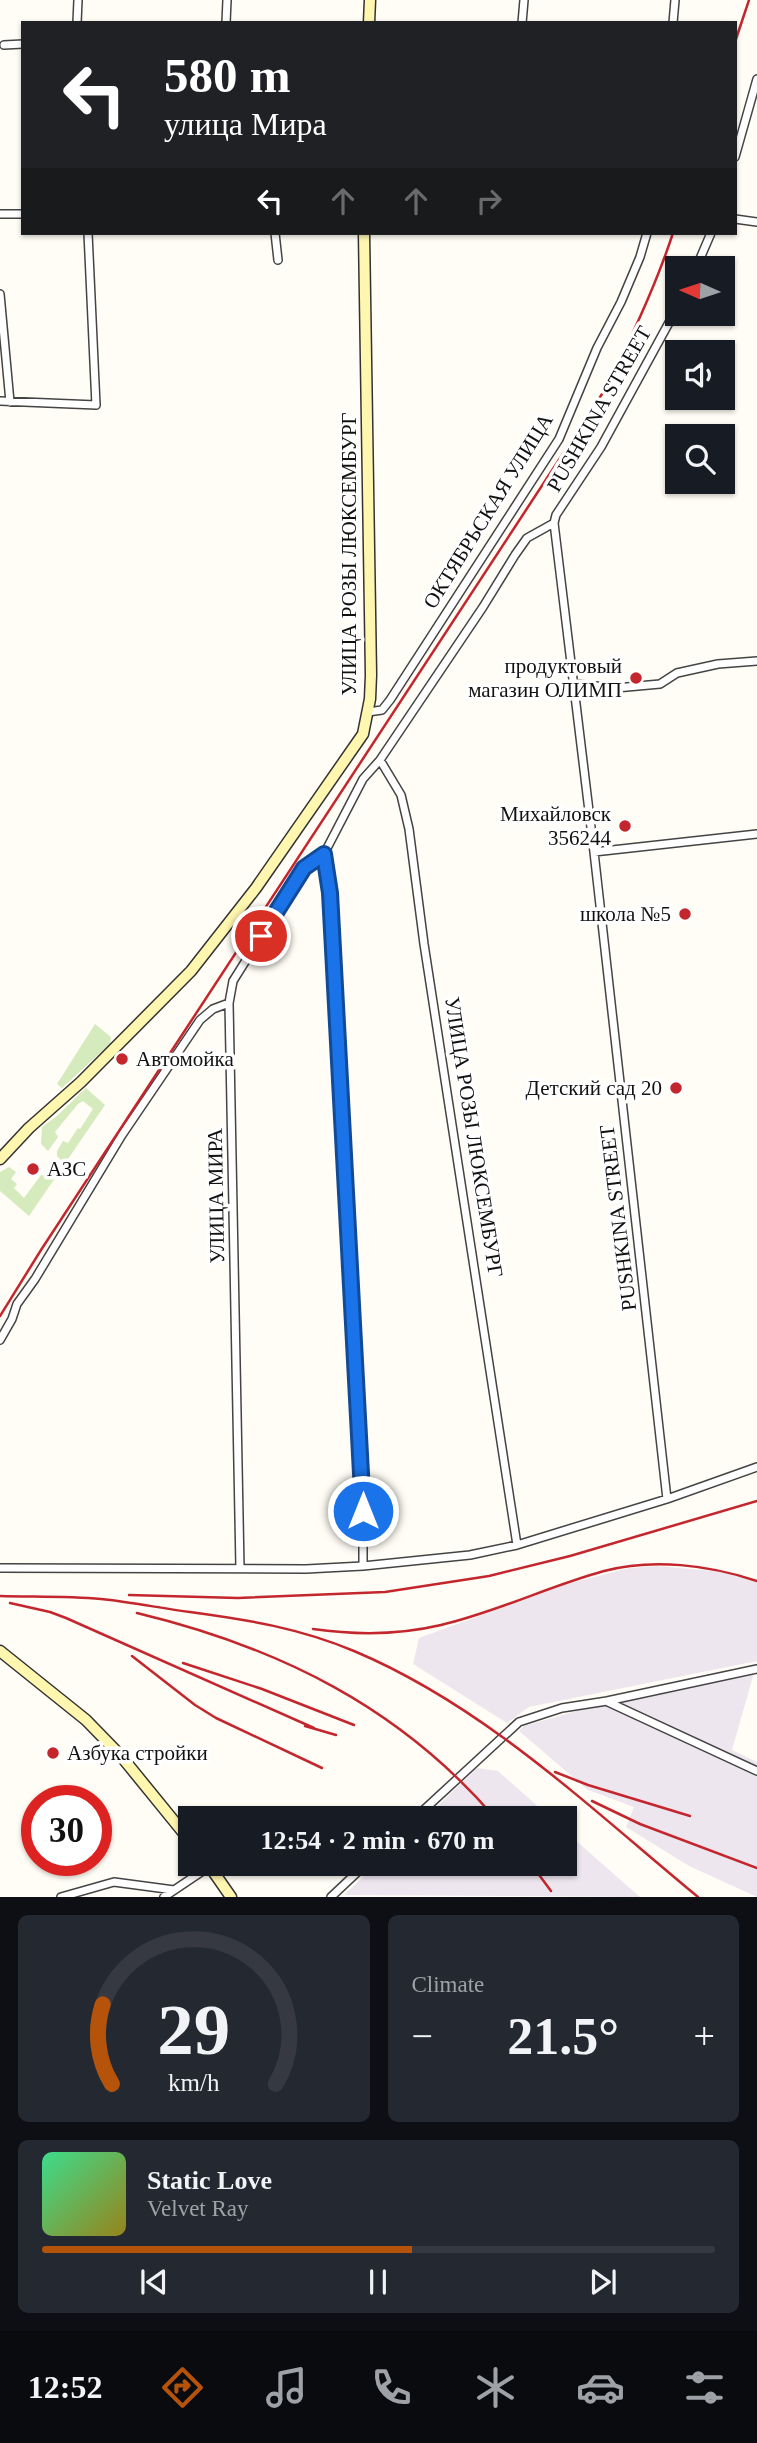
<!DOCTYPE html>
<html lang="en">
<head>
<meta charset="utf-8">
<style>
	:root { --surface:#171b24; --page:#242831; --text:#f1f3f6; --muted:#9ea1a6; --line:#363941; --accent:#b45309 }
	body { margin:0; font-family:Georgia,serif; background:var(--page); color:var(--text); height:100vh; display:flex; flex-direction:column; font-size:26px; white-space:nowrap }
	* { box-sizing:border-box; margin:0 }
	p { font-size:23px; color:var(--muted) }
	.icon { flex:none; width:38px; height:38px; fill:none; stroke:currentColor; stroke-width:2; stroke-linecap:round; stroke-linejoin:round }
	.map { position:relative; height:1897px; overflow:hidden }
	.sheet { display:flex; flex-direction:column; gap:18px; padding:18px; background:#0d0f14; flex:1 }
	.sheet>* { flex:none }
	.top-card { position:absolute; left:21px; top:21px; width:716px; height:214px; border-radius:0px; box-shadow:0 2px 5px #0004; background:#202124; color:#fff; overflow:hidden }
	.needle { width:46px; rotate:273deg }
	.tools { position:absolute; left:665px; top:256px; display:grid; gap:14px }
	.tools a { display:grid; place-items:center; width:70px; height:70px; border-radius:0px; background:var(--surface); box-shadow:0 2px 5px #0004; font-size:35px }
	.speed { position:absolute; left:21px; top:1785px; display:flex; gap:14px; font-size:35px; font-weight:700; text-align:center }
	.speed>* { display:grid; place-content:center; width:91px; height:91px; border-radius:50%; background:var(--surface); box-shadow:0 2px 5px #0004; line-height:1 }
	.speed .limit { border:10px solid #d22; background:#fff; color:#111 }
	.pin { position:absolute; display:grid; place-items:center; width:60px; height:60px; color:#fff; margin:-30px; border:4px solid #fff; border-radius:50%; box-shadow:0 2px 7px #0007 }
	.me { position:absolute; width:77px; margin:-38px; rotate:0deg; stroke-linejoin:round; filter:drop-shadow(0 0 5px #0008) }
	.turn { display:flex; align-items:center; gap:24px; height:147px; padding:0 28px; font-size:32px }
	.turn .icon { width:91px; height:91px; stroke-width:2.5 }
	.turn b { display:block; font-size:49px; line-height:60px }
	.lanes { display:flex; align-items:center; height:66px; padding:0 28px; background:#0003; justify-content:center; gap:35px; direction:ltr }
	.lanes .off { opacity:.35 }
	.big { font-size:52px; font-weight:800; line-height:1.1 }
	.sheet .tile { flex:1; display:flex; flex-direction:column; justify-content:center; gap:10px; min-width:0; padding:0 24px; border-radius:10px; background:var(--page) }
	.sheet .dial { align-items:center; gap:0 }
	.dial svg { height:182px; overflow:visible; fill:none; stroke:var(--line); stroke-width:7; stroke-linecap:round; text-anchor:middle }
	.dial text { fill:var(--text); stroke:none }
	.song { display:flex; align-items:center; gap:21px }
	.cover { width:84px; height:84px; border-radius:10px; background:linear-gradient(135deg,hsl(150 70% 55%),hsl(50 70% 35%)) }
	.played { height:7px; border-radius:4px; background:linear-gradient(90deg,var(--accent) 55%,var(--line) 55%) }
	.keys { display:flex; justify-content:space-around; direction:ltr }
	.heat { display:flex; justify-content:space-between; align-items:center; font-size:38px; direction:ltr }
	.sheet .tiles { flex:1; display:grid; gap:18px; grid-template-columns:1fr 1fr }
	.tile:last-child { grid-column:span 2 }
	.trip { position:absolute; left:178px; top:1806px; width:399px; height:70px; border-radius:0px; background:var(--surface); box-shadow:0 2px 5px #0004; font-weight:800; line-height:70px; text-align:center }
	.tabs { display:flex; height:112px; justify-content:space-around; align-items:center; background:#090b0e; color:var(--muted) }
	.tabs .icon { width:49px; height:49px }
	.tabs .current { color:var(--accent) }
	.tabs b { font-size:32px; color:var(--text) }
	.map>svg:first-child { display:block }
	.industrial { fill:#eee6ef }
	.green { fill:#d5ebbd }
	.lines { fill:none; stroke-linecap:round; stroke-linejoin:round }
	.minor-casing { stroke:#444; stroke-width:10 }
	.secondary-casing { stroke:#333; stroke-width:13 }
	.minor { stroke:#fff; stroke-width:7 }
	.secondary { stroke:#fff6b0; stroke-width:10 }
	.rail { stroke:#c4262e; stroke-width:2.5 }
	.route-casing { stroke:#114b97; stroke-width:18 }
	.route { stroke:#1a73e8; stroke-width:12 }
	.poi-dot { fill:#c4262e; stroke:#fff; stroke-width:2.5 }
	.labels { text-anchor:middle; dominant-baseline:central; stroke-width:7; stroke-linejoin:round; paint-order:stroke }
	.street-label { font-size:21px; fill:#111; stroke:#fff }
	.poi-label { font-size:21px; fill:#111; stroke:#fff; text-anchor:end }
</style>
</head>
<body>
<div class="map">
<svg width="757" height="1897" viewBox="0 0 757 1897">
	<rect width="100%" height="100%" fill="#fffdf5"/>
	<path class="industrial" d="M 658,1566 L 723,1572 L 757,1582 L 757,1661 L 529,1707 L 507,1723 L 413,1664 L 419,1638 L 567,1584 L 629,1568 Z
		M 754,1673 L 732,1750 L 757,1762 L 757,1897 L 689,1866 L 626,1827 L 634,1807 L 588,1790 L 519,1731 L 524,1726 L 580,1710 Z
		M 477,1768 L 498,1771 L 551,1818 L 425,1818 Z
		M 565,1831 L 640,1897 L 344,1895 L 377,1864 L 565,1864 Z"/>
	<path class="green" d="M 95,1024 L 111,1037 L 110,1044 L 62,1088 L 57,1084 Z
		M 86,1088 L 105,1105 L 29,1216 L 0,1191 L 0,1172 L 9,1167 L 16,1172 L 11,1179 L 17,1184 L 14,1188 L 24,1198 L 41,1175 L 52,1177 L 63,1162 L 57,1156 L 57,1151 L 63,1141 L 68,1143 L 78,1128 L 80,1129 L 93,1109 L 83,1101 L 78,1104 L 55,1132 L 58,1137 L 48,1151 L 41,1144 L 42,1127 L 57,1116 Z"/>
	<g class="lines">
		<g class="minor-casing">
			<path id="minor" d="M 77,23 L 78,0
				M 226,23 L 227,0
				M 522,23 L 524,0
				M 673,23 L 675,0
				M 4,45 L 23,44
				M 735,157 L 757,79
				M 0,214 L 23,214
				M 735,219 L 757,222
				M 275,233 L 278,260
				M 696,268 L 711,233
				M 0,294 L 10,402
				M 0,401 L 96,405 L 88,233
				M 575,684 L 616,688 L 660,684 L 677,673 L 718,664 L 757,661
				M 368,712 L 382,710 L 390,700 L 559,439 L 597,348 L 621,302 L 640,257 L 647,233
				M 594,852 L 757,834
				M 324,854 L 330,893 L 363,1484 L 363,1566
				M 0,1340 L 12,1319 L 17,1304 L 35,1279 L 122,1135 L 200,1020 L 213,1009 L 229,1003
				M 667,1499 L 594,852 L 554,523 L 556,515 L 601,447 L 677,308
				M 517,1545 L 424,944 L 409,829 L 401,795 L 380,760 L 483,607 L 515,555 L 527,538 L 554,523
				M 0,1568 L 306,1569 L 363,1566 L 470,1555 L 517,1545 L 667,1499 L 757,1467
				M 240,1568 L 229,1003 L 233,981 L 304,868 L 324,854 L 363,779 L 380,760
				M 608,1702 L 757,1771
				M 415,1818 L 519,1722 L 562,1708 L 607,1701 L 757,1669
				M 61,1897 L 114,1882 L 174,1890
				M 164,1897 L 210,1866
				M 331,1897 L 366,1864"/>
		</g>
		<g class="secondary-casing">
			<path id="secondary" d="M 369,23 L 370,0
				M 0,1159 L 29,1128 L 81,1082 L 191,971 L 256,888 L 363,734 L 370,699 L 371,675 L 364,233
				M 0,1651 L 86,1720 L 121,1756 L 191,1842
				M 208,1864 L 231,1897"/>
		</g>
		<use href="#minor" class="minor"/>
		<use href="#secondary" class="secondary"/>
		<path class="rail" d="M 735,42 L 749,0
			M 0,1316 L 41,1250 L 604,391 C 631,339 655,288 673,233
			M 129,1595 L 238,1598 L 385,1592 L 489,1576 L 570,1556 L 757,1501
			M 0,1596 C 33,1597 67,1596 101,1599 C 130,1602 160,1608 190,1612 C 249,1620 299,1628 354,1651 C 485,1706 590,1808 698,1897
			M 10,1603 L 50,1612 L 66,1618 L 314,1728
			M 137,1613 C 278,1647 400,1707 495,1818
			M 313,1629 C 355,1635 399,1635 441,1625 C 497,1612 549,1586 604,1571 C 653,1558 709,1565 757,1581
			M 132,1656 L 195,1705 L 216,1718 L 322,1768
			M 183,1663 L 262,1689 L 354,1725
			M 305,1726 L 336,1735
			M 555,1772 L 588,1785 L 690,1816
			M 592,1801 L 640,1824 L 757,1868
			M 531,1864 L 551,1891"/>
	</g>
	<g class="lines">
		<g class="route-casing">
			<path id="route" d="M 261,936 L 304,868 L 324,854 L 330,893 L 363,1511"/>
		</g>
		<use href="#route" class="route"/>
	</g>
	<g class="poi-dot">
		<circle cx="636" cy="678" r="7"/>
		<circle cx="625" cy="826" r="7"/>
		<circle cx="685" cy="914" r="7"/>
		<circle cx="122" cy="1059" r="7"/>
		<circle cx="676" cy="1088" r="7"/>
		<circle cx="33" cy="1169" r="7"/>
		<circle cx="53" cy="1753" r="7"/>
	</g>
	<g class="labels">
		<g class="street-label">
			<text transform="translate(599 409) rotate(-60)">PUSHKINA STREET</text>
			<text transform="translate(488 511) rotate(-58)">ОКТЯБРЬСКАЯ УЛИЦА</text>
			<text transform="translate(349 554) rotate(-90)">УЛИЦА РОЗЫ ЛЮКСЕМБУРГ</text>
			<text transform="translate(474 1137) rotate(81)">УЛИЦА РОЗЫ ЛЮКСЕМБУРГ</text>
			<text transform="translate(216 1196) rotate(-91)">УЛИЦА МИРА</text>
			<text transform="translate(618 1218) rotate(-97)">PUSHKINA STREET</text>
		</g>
		<g class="poi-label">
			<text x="622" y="666">продуктовый<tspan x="622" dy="24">магазин ОЛИМП</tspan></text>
			<text x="611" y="814">Михайловск<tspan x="611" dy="24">356244</tspan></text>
			<text x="671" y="914">школа №5</text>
			<text x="136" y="1059" text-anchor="start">Автомойка</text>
			<text x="662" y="1088">Детский сад 20</text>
			<text x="47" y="1169" text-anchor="start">АЗС</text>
			<text x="67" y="1753" text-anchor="start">Азбука стройки</text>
		</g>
	</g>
</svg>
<div class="tools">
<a><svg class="needle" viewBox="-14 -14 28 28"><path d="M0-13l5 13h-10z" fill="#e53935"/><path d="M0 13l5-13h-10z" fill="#9ea1a6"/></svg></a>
<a><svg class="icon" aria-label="sound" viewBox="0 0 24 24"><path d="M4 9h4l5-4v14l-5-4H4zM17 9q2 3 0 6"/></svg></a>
<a><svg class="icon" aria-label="search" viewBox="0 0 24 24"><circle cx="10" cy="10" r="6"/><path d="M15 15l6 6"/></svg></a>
</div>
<div class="speed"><div class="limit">30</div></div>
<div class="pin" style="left:261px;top:936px;background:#d93025"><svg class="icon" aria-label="arrive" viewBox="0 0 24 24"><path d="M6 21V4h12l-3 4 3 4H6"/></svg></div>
<svg class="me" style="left:363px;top:1511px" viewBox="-20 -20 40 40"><circle r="17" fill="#1a73e8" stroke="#fff" stroke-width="3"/><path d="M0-11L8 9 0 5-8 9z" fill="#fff"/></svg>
<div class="trip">12:54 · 2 min · 670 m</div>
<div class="top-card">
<div class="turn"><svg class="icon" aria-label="left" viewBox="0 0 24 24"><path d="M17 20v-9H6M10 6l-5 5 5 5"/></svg><div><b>580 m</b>улица Мира</div></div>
<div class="lanes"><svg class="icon" aria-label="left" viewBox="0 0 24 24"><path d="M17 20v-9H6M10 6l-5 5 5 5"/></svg><svg class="icon off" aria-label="ahead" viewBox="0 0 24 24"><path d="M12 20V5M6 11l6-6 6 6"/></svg><svg class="icon off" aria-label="ahead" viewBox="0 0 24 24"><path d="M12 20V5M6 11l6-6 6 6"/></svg><svg class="icon off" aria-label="right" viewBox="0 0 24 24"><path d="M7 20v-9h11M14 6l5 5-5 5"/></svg></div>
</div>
</div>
<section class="sheet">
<div class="tiles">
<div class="tile dial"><svg viewBox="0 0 100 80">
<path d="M14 69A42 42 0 1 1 86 69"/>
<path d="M14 69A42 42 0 0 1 10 34" stroke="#b45309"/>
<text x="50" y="56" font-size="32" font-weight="700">29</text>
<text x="50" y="72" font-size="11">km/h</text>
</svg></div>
<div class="tile"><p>Climate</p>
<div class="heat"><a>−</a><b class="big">21.5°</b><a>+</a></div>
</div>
<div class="tile">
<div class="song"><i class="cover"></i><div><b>Static Love</b><p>Velvet Ray</p></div></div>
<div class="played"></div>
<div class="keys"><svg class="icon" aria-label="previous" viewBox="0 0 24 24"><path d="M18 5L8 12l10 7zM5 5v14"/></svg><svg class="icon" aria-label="pause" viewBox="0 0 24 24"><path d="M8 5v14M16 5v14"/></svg><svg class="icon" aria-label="next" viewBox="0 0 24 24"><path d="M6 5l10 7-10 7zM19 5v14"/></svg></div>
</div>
</div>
</section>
<nav class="tabs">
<b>12:52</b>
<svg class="icon current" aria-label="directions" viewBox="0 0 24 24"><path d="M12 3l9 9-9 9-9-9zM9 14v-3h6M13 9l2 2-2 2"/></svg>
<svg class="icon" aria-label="music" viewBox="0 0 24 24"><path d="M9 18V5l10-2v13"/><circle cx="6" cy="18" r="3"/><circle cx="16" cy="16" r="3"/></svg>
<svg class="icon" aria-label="phone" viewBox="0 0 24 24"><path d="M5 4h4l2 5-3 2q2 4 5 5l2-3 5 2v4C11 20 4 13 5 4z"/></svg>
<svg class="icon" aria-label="climate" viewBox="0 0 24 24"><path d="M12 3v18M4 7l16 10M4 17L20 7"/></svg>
<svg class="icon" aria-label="car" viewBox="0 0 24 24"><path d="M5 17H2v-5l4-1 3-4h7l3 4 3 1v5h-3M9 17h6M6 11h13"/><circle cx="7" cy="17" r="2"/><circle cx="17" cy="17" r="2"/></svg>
<svg class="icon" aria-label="filters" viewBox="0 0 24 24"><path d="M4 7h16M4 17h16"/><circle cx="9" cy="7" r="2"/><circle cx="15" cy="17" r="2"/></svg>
</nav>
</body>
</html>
